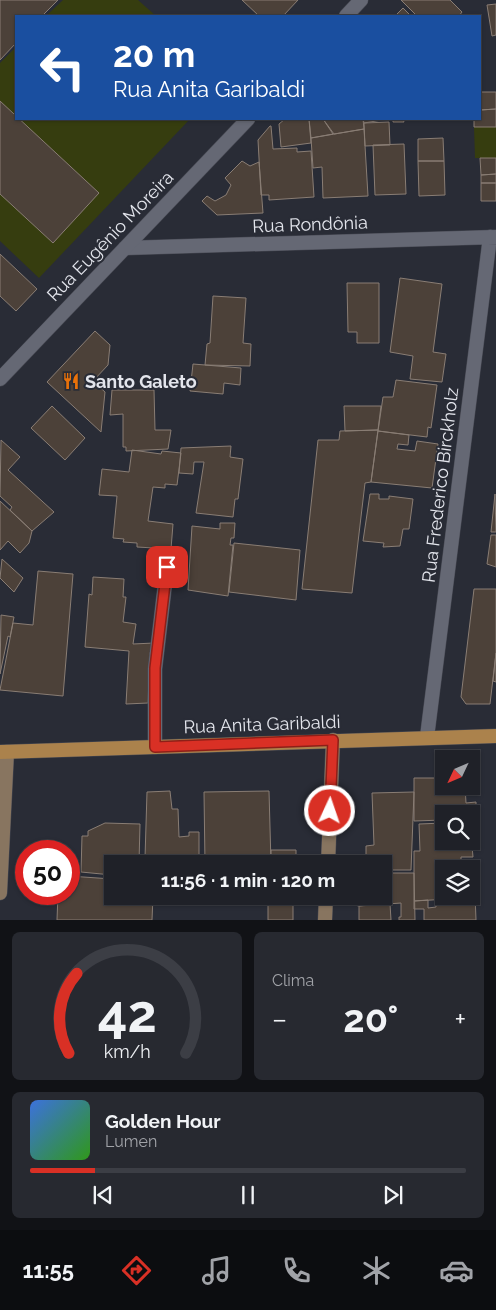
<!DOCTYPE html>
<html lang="pt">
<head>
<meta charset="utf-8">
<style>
	:root { --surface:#1f2128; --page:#272930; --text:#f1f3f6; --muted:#a1a3a8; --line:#3c3e45; --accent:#d93025 }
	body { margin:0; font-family:Raleway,sans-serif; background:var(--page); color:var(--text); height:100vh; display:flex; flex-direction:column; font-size:19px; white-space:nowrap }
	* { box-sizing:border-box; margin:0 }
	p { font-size:16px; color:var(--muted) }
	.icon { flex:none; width:28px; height:28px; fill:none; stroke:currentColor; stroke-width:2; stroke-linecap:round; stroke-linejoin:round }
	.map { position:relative; height:920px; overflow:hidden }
	.details { display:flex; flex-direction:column; gap:12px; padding:12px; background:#111216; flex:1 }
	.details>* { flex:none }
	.top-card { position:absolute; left:15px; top:15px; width:466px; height:105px; border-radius:0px; box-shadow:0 1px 4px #0004,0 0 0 1px var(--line); background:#1a4fa0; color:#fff; overflow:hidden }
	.needle { width:32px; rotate:226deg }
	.fabs { position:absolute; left:435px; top:750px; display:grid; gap:10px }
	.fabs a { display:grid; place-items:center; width:45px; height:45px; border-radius:0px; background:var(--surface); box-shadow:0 1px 4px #0004,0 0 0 1px var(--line); font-size:25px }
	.speed { position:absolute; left:15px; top:840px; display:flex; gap:10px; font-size:25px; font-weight:700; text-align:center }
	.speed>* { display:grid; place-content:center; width:65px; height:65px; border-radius:50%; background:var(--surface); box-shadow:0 1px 4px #0004,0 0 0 1px var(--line); line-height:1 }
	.speed .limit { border:8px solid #d22; background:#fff; color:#111 }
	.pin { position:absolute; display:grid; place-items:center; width:42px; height:42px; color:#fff; margin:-21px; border-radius:10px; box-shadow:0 2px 8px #0006 }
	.me { position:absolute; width:55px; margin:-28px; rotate:3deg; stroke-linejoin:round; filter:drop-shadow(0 0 4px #0008) }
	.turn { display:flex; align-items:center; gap:18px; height:105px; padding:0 15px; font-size:22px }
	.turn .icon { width:65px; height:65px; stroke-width:2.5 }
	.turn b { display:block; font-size:35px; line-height:42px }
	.big { font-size:38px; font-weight:700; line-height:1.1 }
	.details .card { flex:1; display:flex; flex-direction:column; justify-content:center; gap:8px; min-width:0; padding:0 18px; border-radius:8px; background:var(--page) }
	.details .dial { align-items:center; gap:0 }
	.dial svg { height:130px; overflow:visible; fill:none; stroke:var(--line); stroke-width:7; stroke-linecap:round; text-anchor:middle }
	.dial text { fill:var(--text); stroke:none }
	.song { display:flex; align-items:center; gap:15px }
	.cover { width:60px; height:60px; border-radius:8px; background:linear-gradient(135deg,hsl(220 70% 55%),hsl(110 70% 35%)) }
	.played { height:5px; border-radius:2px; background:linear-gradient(90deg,var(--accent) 15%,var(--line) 15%) }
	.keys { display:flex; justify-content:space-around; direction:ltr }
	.heat { display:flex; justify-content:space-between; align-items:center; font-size:28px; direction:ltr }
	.details .tiles { flex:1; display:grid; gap:12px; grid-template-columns:1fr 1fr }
	.card:last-child { grid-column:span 2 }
	.trip { position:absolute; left:104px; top:855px; width:288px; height:50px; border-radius:0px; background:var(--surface); box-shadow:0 1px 4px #0004,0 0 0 1px var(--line); font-weight:700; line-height:50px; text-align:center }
	.dock { display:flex; height:80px; justify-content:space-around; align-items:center; background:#0c0d10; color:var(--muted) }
	.dock .icon { width:35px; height:35px }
	.dock .selected { color:var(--accent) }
	.dock b { font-size:22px; color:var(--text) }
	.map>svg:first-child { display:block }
	.green { fill:#363d0f }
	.building { fill:#4c4139; stroke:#897d74 }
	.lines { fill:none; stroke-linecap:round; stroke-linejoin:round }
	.minor-casing { stroke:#484a54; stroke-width:15 }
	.tertiary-casing { stroke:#484a54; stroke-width:15 }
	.secondary-casing { stroke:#484a54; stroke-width:15 }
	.primary-casing { stroke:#484a54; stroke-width:15 }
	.minor { stroke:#656874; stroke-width:14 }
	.tertiary { stroke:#656874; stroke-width:14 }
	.secondary { stroke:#887560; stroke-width:14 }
	.primary { stroke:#ab824c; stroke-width:14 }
	.route-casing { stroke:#8d1f18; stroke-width:12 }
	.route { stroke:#d93025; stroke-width:9 }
	.labels { text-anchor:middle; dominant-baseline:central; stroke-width:4; stroke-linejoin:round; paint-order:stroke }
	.street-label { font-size:18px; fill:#e3e5ec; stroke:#292c36 }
	.poi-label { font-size:18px; font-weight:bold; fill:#e3e5ec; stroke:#292c36; text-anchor:start }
</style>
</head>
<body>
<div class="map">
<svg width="496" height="920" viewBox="0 0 496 920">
	<rect width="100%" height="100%" fill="#292c36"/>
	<path class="green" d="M 63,0 L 138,0 L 156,16 L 46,16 Z
		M 16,47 L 16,119 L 190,119 L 39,278 L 0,241 L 0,63 Z
		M 474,127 L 496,127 L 496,158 L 475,158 Z"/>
	<path class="building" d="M 0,0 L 58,0 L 42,16 L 16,16 L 16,43 L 0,60 Z
		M 242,0 L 298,0 L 283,16 L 259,16 Z
		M 401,0 L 450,0 L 462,12 L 459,16 L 417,16 Z
		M 496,4 L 496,35 L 492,36 L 487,5 Z
		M 403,8 L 411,16 L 395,16 Z
		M 480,92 L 496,92 L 496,109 L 480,110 Z
		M 0,101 L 99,193 L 53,243 L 0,194 Z
		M 496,109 L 496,127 L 474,127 L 474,119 L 480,119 L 480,110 Z
		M 285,119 L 309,119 L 311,143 L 281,147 L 279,124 Z
		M 309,119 L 323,119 L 333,134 L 311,138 Z
		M 323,119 L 363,119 L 364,129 L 334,134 Z
		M 363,119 L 382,119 L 382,120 L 364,123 Z
		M 393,119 L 403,119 L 404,122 L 393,122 Z
		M 389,122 L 390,145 L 365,146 L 364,123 Z
		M 270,126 L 271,126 L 273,149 L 297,148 L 297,152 L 311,151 L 314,197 L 269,200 L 269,195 L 261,195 L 258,140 Z
		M 364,129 L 368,196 L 323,198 L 322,167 L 313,168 L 311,138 Z
		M 443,138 L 444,161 L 418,161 L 418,139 Z
		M 404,144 L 406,194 L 375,195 L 373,145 Z
		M 480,158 L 496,158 L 496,174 L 481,175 Z
		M 242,161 L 250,166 L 259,162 L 263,213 L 217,215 L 202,201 L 207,196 L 215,201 L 226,195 L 231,185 L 225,178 Z
		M 418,161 L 444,161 L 445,195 L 419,196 Z
		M 496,174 L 496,183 L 481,183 L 481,175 Z
		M 481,183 L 496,183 L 496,201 L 481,201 Z
		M 0,254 L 37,289 L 16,311 L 0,296 Z
		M 400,278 L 442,284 L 433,352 L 446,354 L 442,382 L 410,379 L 413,356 L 390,352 Z
		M 347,283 L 379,283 L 379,343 L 357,343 L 357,332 L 348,332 Z
		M 213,296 L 246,298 L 243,343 L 251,344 L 250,366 L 205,365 L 207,344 L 210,343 Z
		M 95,331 L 110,345 L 108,365 L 93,381 L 105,392 L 101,432 L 47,382 Z
		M 193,364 L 241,368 L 240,385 L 224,383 L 223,394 L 190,391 Z
		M 396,380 L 437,385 L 431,428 L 428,427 L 427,437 L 378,431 L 383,397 L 393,397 Z
		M 112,390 L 154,390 L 155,430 L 171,430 L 168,449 L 126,451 L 126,447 L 123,447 L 123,414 L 110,415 Z
		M 52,406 L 85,438 L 65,460 L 31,428 Z
		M 344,406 L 381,406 L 378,430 L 345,431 Z
		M 378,430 L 371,482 L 365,483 L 352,593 L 302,589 L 318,440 L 339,440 L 340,431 Z
		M 378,431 L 409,435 L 408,445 L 398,444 L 397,449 L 415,451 L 417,441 L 438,444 L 432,488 L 371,482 Z
		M 1,440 L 20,457 L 8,470 L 54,512 L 32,531 L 10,510 L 12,507 L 0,496 Z
		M 231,446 L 230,457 L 243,459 L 238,499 L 235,499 L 233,517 L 196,513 L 204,462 L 194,462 L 193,474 L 179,473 L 181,448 Z
		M 132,450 L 161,454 L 162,451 L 181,453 L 177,485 L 165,484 L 165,488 L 153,487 L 148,521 L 173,524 L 171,549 L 137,547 L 137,543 L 123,542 L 124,539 L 113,538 L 117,496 L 99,495 L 102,469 L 129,472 Z
		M 370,494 L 379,494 L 379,499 L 389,499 L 389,496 L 413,499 L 409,529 L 403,529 L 400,546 L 383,547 L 384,543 L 363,541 Z
		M 495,494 L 496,532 L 491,532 Z
		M 0,501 L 32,531 L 29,543 L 20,553 L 8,541 L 0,550 Z
		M 220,523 L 235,523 L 234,538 L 231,538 L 230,545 L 233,545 L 228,596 L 188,590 L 192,526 L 220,529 Z
		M 491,535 L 496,535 L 496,567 L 487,564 Z
		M 234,543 L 300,550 L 296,600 L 229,592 Z
		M 2,559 L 23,578 L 14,592 L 0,578 Z
		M 38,571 L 73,574 L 63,696 L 0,690 L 13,623 L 33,625 Z
		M 93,577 L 124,579 L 123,597 L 126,597 L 123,622 L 136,624 L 133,644 L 154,643 L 150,653 L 148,703 L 126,704 L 129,651 L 85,647 L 89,594 L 92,595 Z
		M 474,589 L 496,589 L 496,653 L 490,704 L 466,704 L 461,697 Z
		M 1,615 L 14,617 L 10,637 L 8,636 L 0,674 Z
		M 496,653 L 496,682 L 493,681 Z
		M 414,778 L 444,778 L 444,786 L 465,786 L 466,803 L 476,802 L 476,815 L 473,815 L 471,819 L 471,814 L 444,814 L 444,820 L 414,821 Z
		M 170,791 L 172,809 L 178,809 L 179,837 L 189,836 L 189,832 L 199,832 L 199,858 L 195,858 L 195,864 L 163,864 L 163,858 L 145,858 L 147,792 Z
		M 269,791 L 271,864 L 205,864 L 204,792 Z
		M 414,792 L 411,870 L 382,870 L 382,864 L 366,864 L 366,846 L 374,845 L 372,793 Z
		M 105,823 L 140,824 L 139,863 L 112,864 L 112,875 L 81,872 L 82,836 L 88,836 L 88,831 Z
		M 444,823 L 444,841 L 471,841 L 471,835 L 473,857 L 461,857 L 461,869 L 444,869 L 444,896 L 449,896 L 449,899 L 414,901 L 414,851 L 420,851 L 419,824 Z
		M 271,850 L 296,850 L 296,864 L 271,864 Z
		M 382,873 L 414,873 L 415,920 L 399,920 L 399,917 L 401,917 L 401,903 L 359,906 L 344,903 L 345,896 L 382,896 Z
		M 69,876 L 112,879 L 112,896 L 153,896 L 152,920 L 57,920 L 58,894 L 69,894 Z
		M 471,894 L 475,894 L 476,920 L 424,920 L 424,909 L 414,909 L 414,901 L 428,900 L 428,908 L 436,907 L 436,903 L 449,902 L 449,896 L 471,896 Z
		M 268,896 L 293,896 L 293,920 L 268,920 Z
		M 378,904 L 390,904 L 391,920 L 359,920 L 359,906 Z"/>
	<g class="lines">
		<g class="minor-casing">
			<path id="minor" d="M 125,248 L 496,237
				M 427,737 L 490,237
				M 155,747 L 155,669 L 167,567"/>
		</g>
		<g class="tertiary-casing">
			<path id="tertiary" d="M 346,16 L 361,0
				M 0,379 L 248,119"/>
		</g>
		<g class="secondary-casing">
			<path id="secondary" d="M 328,864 L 333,740
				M 0,893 L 7,752
				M 325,920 L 326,896"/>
		</g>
		<g class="primary-casing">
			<path id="primary" d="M 0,752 L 496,736"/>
		</g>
		<use href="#minor" class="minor"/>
		<use href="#tertiary" class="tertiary"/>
		<use href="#secondary" class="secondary"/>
		<use href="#primary" class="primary"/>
	</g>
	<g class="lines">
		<g class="route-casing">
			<path id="route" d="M 167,567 L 155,668 L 155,747 L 333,740 L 330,811"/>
		</g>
		<use href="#route" class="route"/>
	</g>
	<defs>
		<g id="restaurant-bare" transform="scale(1.35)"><path d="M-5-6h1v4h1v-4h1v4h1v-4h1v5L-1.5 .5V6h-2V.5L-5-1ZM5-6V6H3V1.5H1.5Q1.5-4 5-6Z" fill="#e8710a" stroke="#292c36" stroke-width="2.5" paint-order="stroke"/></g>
	</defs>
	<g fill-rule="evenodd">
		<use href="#restaurant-bare" x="71" y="381"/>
	</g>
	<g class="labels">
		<g class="street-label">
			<text transform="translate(310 224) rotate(-2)">Rua Rondônia</text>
			<text transform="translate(110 236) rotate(-46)">Rua Eugênio Moreira</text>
			<text transform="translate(440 485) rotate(-83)">Rua Frederico Birckholz</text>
			<text transform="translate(262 724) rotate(-2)">Rua Anita Garibaldi</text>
		</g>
		<g class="poi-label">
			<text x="85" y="381">Santo Galeto</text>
		</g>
	</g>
</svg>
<div class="fabs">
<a><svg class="needle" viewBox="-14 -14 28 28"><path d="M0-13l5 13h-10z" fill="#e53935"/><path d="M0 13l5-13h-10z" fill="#a1a3a8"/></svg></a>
<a><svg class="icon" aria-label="search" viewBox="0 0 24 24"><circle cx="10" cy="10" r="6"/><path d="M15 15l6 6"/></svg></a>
<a><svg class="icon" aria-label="layers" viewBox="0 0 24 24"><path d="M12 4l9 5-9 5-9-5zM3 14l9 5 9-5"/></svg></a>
</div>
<div class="speed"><div class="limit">50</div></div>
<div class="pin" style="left:167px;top:567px;background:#d93025"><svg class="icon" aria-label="arrive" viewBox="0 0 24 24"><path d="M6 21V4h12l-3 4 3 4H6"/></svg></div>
<svg class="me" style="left:330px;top:811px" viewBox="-20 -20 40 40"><circle r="17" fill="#d93025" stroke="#fff" stroke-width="3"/><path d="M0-11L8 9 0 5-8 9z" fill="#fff"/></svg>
<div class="trip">11:56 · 1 min · 120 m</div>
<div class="top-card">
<div class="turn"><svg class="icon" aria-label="left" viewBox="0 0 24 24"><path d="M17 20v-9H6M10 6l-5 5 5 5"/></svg><div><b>20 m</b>Rua Anita Garibaldi</div></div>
</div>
</div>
<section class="details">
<div class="tiles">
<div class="card dial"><svg viewBox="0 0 100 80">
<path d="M14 69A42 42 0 1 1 86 69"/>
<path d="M14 69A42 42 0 0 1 19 20" stroke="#d93025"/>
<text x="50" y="56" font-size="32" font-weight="700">42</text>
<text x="50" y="72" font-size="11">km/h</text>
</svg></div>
<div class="card"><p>Clima</p>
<div class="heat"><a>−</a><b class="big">20°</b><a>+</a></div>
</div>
<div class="card">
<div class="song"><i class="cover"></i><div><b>Golden Hour</b><p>Lumen</p></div></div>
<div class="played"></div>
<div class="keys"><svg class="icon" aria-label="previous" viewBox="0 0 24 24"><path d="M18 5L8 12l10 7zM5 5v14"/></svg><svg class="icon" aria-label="pause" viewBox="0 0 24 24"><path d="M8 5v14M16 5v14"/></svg><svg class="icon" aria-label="next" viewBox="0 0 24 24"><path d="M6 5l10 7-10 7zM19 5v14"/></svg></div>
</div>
</div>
</section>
<nav class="dock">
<b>11:55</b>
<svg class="icon selected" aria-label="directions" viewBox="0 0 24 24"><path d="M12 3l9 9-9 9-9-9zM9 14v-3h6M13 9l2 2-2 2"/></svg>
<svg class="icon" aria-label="music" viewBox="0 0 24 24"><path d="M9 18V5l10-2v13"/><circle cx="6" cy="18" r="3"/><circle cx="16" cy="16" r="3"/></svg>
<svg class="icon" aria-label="phone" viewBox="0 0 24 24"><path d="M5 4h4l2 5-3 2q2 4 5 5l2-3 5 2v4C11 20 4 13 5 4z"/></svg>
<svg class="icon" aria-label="climate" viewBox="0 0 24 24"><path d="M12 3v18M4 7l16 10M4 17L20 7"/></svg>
<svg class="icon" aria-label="car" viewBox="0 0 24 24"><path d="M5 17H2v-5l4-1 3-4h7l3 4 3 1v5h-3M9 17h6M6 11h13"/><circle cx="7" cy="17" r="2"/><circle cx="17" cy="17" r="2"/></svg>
</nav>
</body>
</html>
